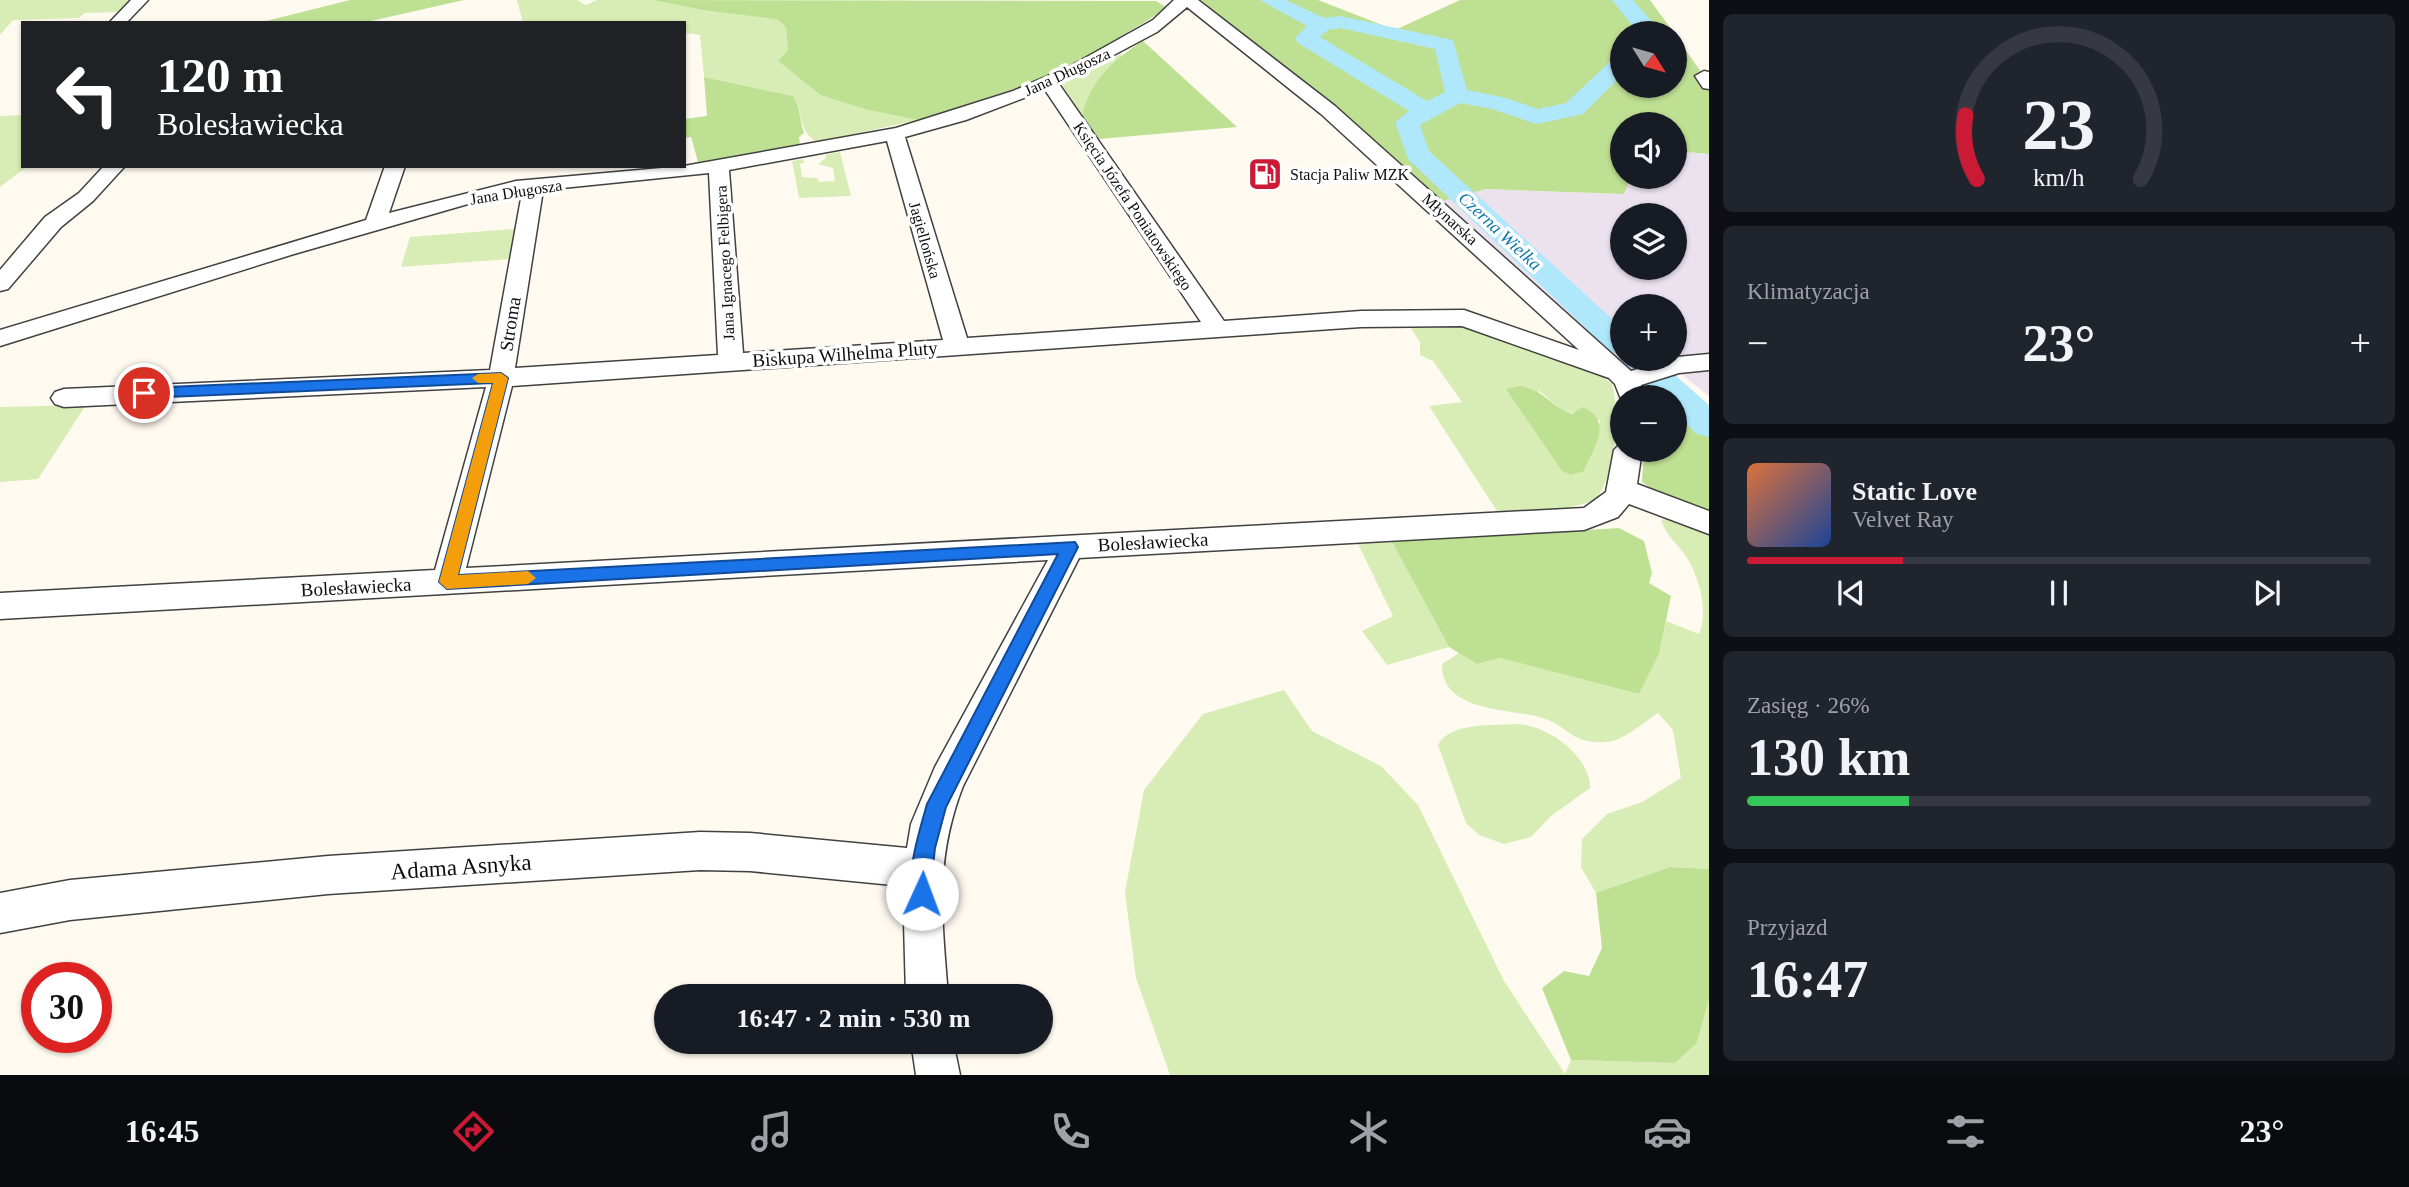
<!DOCTYPE html>
<html lang="pl">
<head>
<meta charset="utf-8">
<style>
	:root { --surface:#171b24; --page:#20242c; --text:#f1f3f6; --muted:#9ea1a6; --line:#363941; --accent:#cb1a35 }
	body { margin:0; font-family:"Times New Roman",serif; background:var(--page); color:var(--text); height:100vh; display:flex; flex-direction:column; font-size:26px; white-space:nowrap }
	* { box-sizing:border-box; margin:0 }
	p { font-size:23px; color:var(--muted) }
	.icon { flex:none; width:38px; height:38px; fill:none; stroke:currentColor; stroke-width:2; stroke-linecap:round; stroke-linejoin:round }
	.map { position:relative; flex:1; overflow:hidden }
	.panel { display:flex; flex-direction:column; gap:14px; padding:14px; background:#0d0f14; width:700px }
	.panel>* { flex:none }
	.banner { position:absolute; left:21px; top:21px; width:665px; height:147px; border-radius:0px; box-shadow:0 2px 5px #0004; background:#202124; color:#fff; overflow:hidden }
	.needle { width:46px; rotate:127deg }
	.controls { position:absolute; left:1610px; top:21px; display:grid; gap:14px }
	.controls a { display:grid; place-items:center; width:77px; height:77px; border-radius:50%; background:var(--surface); box-shadow:0 2px 5px #0004; font-size:35px }
	.speed { position:absolute; left:21px; top:962px; display:flex; gap:14px; font-size:35px; font-weight:700; text-align:center }
	.speed>* { display:grid; place-content:center; width:91px; height:91px; border-radius:50%; background:var(--surface); box-shadow:0 2px 5px #0004; line-height:1 }
	.speed .limit { border:10px solid #d22; background:#fff; color:#111 }
	.pin { position:absolute; display:grid; place-items:center; width:60px; height:60px; color:#fff; margin:-30px; border:4px solid #fff; border-radius:50%; box-shadow:0 2px 7px #0007 }
	.me { position:absolute; width:77px; margin:-38px; rotate:2deg; stroke-linejoin:round; filter:drop-shadow(0 0 5px #0008) }
	.turn { display:flex; align-items:center; gap:24px; height:147px; padding:0 21px; font-size:32px }
	.turn .icon { width:91px; height:91px; stroke-width:2.5 }
	.turn b { display:block; font-size:49px; line-height:60px }
	.big { font-size:52px; font-weight:700; line-height:1.1 }
	.panel .card { flex:1; display:flex; flex-direction:column; justify-content:center; gap:10px; min-width:0; padding:0 24px; border-radius:10px; background:var(--page) }
	.panel .dial { align-items:center; gap:0 }
	.dial svg { height:182px; overflow:visible; fill:none; stroke:var(--line); stroke-width:7; stroke-linecap:round; text-anchor:middle }
	.dial text { fill:var(--text); stroke:none }
	.song { display:flex; align-items:center; gap:21px }
	.cover { width:84px; height:84px; border-radius:10px; background:linear-gradient(135deg,hsl(20 70% 55%),hsl(220 70% 35%)) }
	.played { height:7px; border-radius:4px; background:linear-gradient(90deg,var(--accent) 25%,var(--line) 25%) }
	.keys { display:flex; justify-content:space-around; direction:ltr }
	.heat { display:flex; justify-content:space-between; align-items:center; font-size:38px; direction:ltr }
	.charge { height:10px; border-radius:5px; background:linear-gradient(90deg,#34c759 26%,var(--line) 0) }
	.trip { position:absolute; left:654px; top:984px; width:399px; height:70px; border-radius:35px; background:var(--surface); box-shadow:0 2px 5px #0004; font-weight:700; line-height:70px; text-align:center }
	.tab-bar { display:flex; height:112px; justify-content:space-around; align-items:center; background:#090b0e; color:var(--muted) }
	.tab-bar .icon { width:49px; height:49px }
	.tab-bar .active { color:var(--accent) }
	.tab-bar b { font-size:32px; color:var(--text) }
	main { display:flex; flex:1; min-height:0 }
	.map>svg:first-child { display:block }
	.industrial { fill:#ebe2ee; fill-rule:evenodd }
	.green { fill:#d8edb5; fill-rule:evenodd }
	.forest { fill:#bee093 }
	.lines { fill:none; stroke-linecap:round; stroke-linejoin:round }
	.river { fill:#afe7fb; fill-rule:evenodd }
	.minor-casing { stroke:#414141; stroke-width:3 }
	.minor { fill:#fff; fill-rule:evenodd }
	.route { fill:#1a73e8; stroke:#114b97; stroke-width:2 }
	.slow { fill:#f59e0b }
	.labels { text-anchor:middle; dominant-baseline:central; stroke-width:7; stroke-linejoin:round; paint-order:stroke }
	.far-street-label { font-size:16px; fill:#0e0e0e; stroke:#fff }
	.far-poi-label { font-size:16px; fill:#0e0e0e; stroke:#fff; text-anchor:start }
	.far-water-label { font-size:18px; font-style:italic; fill:#0c77ac; stroke:#fff }
	.street-label { font-size:19px; fill:#0e0e0e; stroke:#fff }
	.near-street-label { font-size:23px; fill:#0e0e0e; stroke:#fff }
</style>
</head>
<body>
<main>
<div class="map">
<svg width="1709" height="1075" viewBox="0 0 1709 1075">
	<rect width="100%" height="100%" fill="#fffaf0"/>
	<path class="industrial" d="M 1675,151 L 1709,154 L 1709,396 L 1662,359 L 1675,359 L 1675,306 L 1622,306 L 1622,359 L 1644,359 L 1613,367 L 1432,204 L 1486,189 L 1623,194 L 1631,177 L 1675,177 ZM 1622,215 L 1675,215 L 1675,268 L 1622,268 Z"/>
	<path class="green" d="M 0,0 L 131,0 L 119,12 L 85,13 L 79,18 L 13,20 L 0,35 Z
		M 517,0 L 577,0 L 586,5 L 597,0 L 652,0 L 702,10 L 777,18 L 786,27 L 788,50 L 778,61 L 820,95 L 919,120 L 816,142 C 796,126 805,115 793,96 L 704,77 L 700,35 L 684,33 L 684,23 L 523,23 Z
		M 1123,53 C 1104,80 1091,80 1082,116 L 1062,85 Z
		M 23,115 L 23,166 L 28,166 L 0,187 L 0,116 Z
		M 840,152 L 851,196 L 799,198 L 792,161 L 803,159 L 805,162 L 800,164 L 802,177 L 817,178 L 819,182 L 835,181 L 833,168 L 818,164 L 826,158 L 825,155 Z
		M 514,229 L 510,259 L 401,267 L 410,237 Z
		M 1448,321 L 1601,375 L 1612,384 C 1620,409 1615,482 1594,501 L 1564,509 L 1497,511 L 1429,406 L 1462,402 L 1433,361 L 1420,355 L 1420,342 L 1408,324 ZM 1537,389 L 1563,411 L 1600,420 L 1597,442 L 1584,471 Z
		M 86,405 L 38,479 L 0,482 L 0,407 Z
		M 1673,517 L 1709,529 L 1709,869 L 1670,867 L 1596,893 L 1581,867 L 1582,839 L 1607,814 L 1642,802 L 1681,778 L 1673,730 L 1658,713 C 1644,722 1622,742 1606,742 C 1569,744 1570,726 1542,718 C 1510,708 1441,713 1442,664 L 1459,653 L 1477,664 L 1500,658 L 1639,694 L 1659,654 L 1666,621 L 1699,634 C 1709,611 1699,573 1683,552 C 1674,541 1666,534 1661,520 Z
		M 1392,542 L 1449,647 L 1387,665 L 1362,631 L 1393,616 L 1358,544 Z
		M 1284,690 L 1312,731 L 1381,766 L 1418,805 L 1504,981 L 1565,1074 L 1571,1060 L 1675,1063 L 1697,1043 L 1709,999 L 1709,1075 L 1170,1075 L 1136,978 L 1125,892 L 1144,790 L 1203,714 Z
		M 1518,724 C 1548,726 1590,755 1590,788 L 1551,816 L 1531,837 L 1504,844 L 1479,835 L 1466,823 L 1438,745 C 1451,721 1494,726 1518,724 Z"/>
	<path class="forest" d="M 350,0 L 464,0 L 362,23 L 258,23 Z
		M 652,0 L 1156,1 L 1168,8 L 1083,59 L 1032,83 L 919,120 L 869,110 L 820,95 L 778,61 L 788,50 L 786,27 L 777,19 L 702,10 Z
		M 1201,0 L 1318,0 L 1395,30 L 1460,0 L 1650,0 L 1674,33 L 1622,33 L 1622,86 L 1675,86 L 1675,35 L 1709,83 L 1709,154 L 1675,151 L 1675,124 L 1622,124 L 1622,177 L 1631,177 L 1624,194 L 1486,189 L 1432,204 Z
		M 1143,41 L 1237,127 L 1099,139 L 1082,116 C 1089,82 1115,58 1143,41 Z
		M 704,77 L 793,96 C 801,108 799,119 804,133 L 799,137 L 800,146 L 698,162 L 691,137 L 684,138 L 684,119 L 707,116 Z
		M 1520,386 C 1546,391 1550,406 1572,414 L 1583,407 C 1614,421 1594,447 1584,471 L 1571,475 L 1562,471 L 1506,389 Z
		M 1675,404 L 1709,433 L 1709,516 L 1663,497 L 1642,482 L 1644,450 L 1675,450 Z
		M 1619,528 L 1644,541 L 1652,573 L 1649,583 L 1671,596 L 1659,654 L 1639,694 L 1500,658 L 1477,664 L 1449,647 L 1392,542 Z
		M 1670,867 L 1709,869 L 1709,999 L 1697,1043 L 1675,1063 L 1571,1060 L 1542,988 L 1564,971 L 1589,976 L 1602,948 L 1596,893 Z"/>
	<g class="lines">
		<path class="river" d="M 1260,0 L 1286,0 L 1324,18 L 1340,16 L 1453,40 L 1467,90 L 1506,98 L 1538,109 L 1566,103 L 1614,58 L 1622,56 L 1622,75 L 1583,114 L 1574,116 L 1536,124 L 1492,109 L 1460,103 L 1420,125 L 1429,151 L 1622,328 L 1622,355 L 1611,352 L 1408,159 L 1395,122 L 1409,111 L 1298,43 L 1295,38 L 1307,26 ZM 1340,28 L 1435,49 L 1445,92 L 1427,101 L 1320,37 L 1328,30 Z
			M 1612,0 L 1633,0 L 1654,24 L 1650,33 L 1628,33 L 1632,25 Z
			M 1622,357 L 1657,359 L 1709,405 L 1709,437 L 1697,434 L 1675,413 L 1675,397 L 1658,397 L 1626,367 Z"/>
		<g class="minor-casing">
			<path id="minor" d="M 131,0 L 148,0 L 126,23 L 109,23 Z
				M 1174,0 L 1198,0 L 1335,106 L 1631,371 L 1677,357 L 1709,354 L 1709,370 L 1679,373 L 1641,385 L 1645,397 L 1622,397 L 1622,402 L 1615,384 L 1609,378 L 1462,326 L 1361,327 L 512,386 L 466,568 L 1584,508 L 1606,492 L 1614,450 L 1622,442 L 1622,450 L 1642,450 L 1637,484 L 1709,511 L 1709,534 L 1629,504 L 1618,517 L 1584,530 L 1079,558 L 963,786 C 934,861 942,917 948,996 L 906,996 L 903,886 L 750,871 L 700,870 L 328,894 L 70,920 L 0,933 L 0,893 L 70,880 L 328,856 L 700,832 L 750,833 L 907,848 L 911,824 L 935,767 L 1048,560 L 0,619 L 0,593 L 435,570 L 486,387 L 64,407 L 55,404 L 51,398 L 55,392 L 64,389 L 490,370 L 522,193 L 475,202 L 294,254 L 0,346 L 0,330 L 366,220 L 385,166 L 405,166 L 389,213 L 516,181 L 684,166 L 896,128 L 1013,91 L 1069,67 L 1153,20 ZM 1187,7 L 1321,114 L 1579,350 L 1464,310 L 1361,311 L 1224,321 L 1059,84 L 1157,32 ZM 1045,90 L 1201,322 L 967,338 L 905,137 L 966,120 ZM 887,141 L 943,340 L 743,353 L 729,170 ZM 709,173 L 718,355 L 515,368 L 543,190 Z
				M 1704,71 L 1709,72 L 1709,89 L 1703,88 L 1695,76 Z
				M 104,166 L 125,166 L 93,201 L 61,227 L 8,289 L 0,291 L 0,270 L 45,217 L 79,193 Z
				M 911,1041 L 953,1041 L 960,1075 L 916,1075 Z"/>
		</g>
		<use href="#minor" class="minor"/>
	</g>
	<path class="route" d="M 501,373 L 508,378 L 458,575 L 1075,542 L 1078,547 L 946,807 L 935,848 L 929,901 L 922,904 L 915,901 C 904,876 920,830 927,804 L 1058,554 L 447,589 L 439,582 L 493,383 L 144,398 L 137,393 L 144,388 Z"/>
	<path class="slow" d="M 501,373 L 508,378 L 458,575 L 528,571 L 536,578 L 528,584 L 447,589 L 439,582 L 493,383 L 478,383 L 472,378 L 478,374 Z"/>
	<defs>
		<g id="fuel-square" transform="scale(1.75)"><rect x="-9" y="-9" width="18" height="18" rx="4" fill="#cb1a35" stroke="#fff"/><path d="M-5.5-6h7V0h2V4h1.3V-2.5L3-4.5l.8-.8L6-3V5H2.5V1h-1V6h-7ZM-4.2-4.7v3.2H.2V-4.7Z" fill="#fff"/></g>
	</defs>
	<g fill-rule="evenodd">
		<use href="#fuel-square" x="1265" y="174"/>
	</g>
	<g class="labels">
		<g class="far-street-label">
			<text transform="translate(1067 72) rotate(-25)">Jana Długosza</text>
			<text transform="translate(516 192) rotate(-9)">Jana Długosza</text>
			<text transform="translate(1133 206) rotate(56)">Księcia Józefa Poniatowskiego</text>
			<text transform="translate(1450 219) rotate(42)">Młynarska</text>
			<text transform="translate(925 240) rotate(74)">Jagiellońska</text>
			<text transform="translate(725 263) rotate(-93)">Jana Ignacego Felbigera</text>
		</g>
		<g class="far-poi-label">
			<text x="1290" y="174">Stacja Paliw MZK</text>
		</g>
		<g class="far-water-label">
			<text transform="translate(1500 231) rotate(43)">Czerna Wielka</text>
		</g>
		<g class="street-label">
			<text transform="translate(510 324) rotate(-81)">Stroma</text>
			<text transform="translate(845 354) rotate(-4)">Biskupa Wilhelma Pluty</text>
			<text transform="translate(1153 542) rotate(-3)">Bolesławiecka</text>
			<text transform="translate(356 587) rotate(-3)">Bolesławiecka</text>
		</g>
		<g class="near-street-label">
			<text transform="translate(461 867) rotate(-4)">Adama Asnyka</text>
		</g>
	</g>
</svg>
<div class="controls">
<a><svg class="needle" viewBox="-14 -14 28 28"><path d="M0-13l5 13h-10z" fill="#e53935"/><path d="M0 13l5-13h-10z" fill="#9ea1a6"/></svg></a>
<a><svg class="icon" aria-label="sound" viewBox="0 0 24 24"><path d="M4 9h4l5-4v14l-5-4H4zM17 9q2 3 0 6"/></svg></a>
<a><svg class="icon" aria-label="layers" viewBox="0 0 24 24"><path d="M12 4l9 5-9 5-9-5zM3 14l9 5 9-5"/></svg></a>
<a>+</a>
<a>−</a>
</div>
<div class="speed"><div class="limit">30</div></div>
<div class="pin" style="left:144px;top:393px;background:#d93025"><svg class="icon" aria-label="arrive" viewBox="0 0 24 24"><path d="M6 21V4h12l-3 4 3 4H6"/></svg></div>
<svg class="me" style="left:922px;top:894px" viewBox="-20 -20 40 40"><circle r="19" fill="#fff"/><path d="M0-13L10 11 0 6-10 11z" fill="#1a73e8"/></svg>
<div class="trip">16:47 · 2 min · 530 m</div>
<div class="banner">
<div class="turn"><svg class="icon" aria-label="left" viewBox="0 0 24 24"><path d="M17 20v-9H6M10 6l-5 5 5 5"/></svg><div><b>120 m</b>Bolesławiecka</div></div>
</div>
</div>
<section class="panel">
<div class="card dial"><svg viewBox="0 0 100 80">
<path d="M14 69A42 42 0 1 1 86 69"/>
<path d="M14 69A42 42 0 0 1 9 41" stroke="#cb1a35"/>
<text x="50" y="56" font-size="32" font-weight="700">23</text>
<text x="50" y="72" font-size="11">km/h</text>
</svg></div>
<div class="card"><p>Klimatyzacja</p>
<div class="heat"><a>−</a><b class="big">23°</b><a>+</a></div>
</div>
<div class="card">
<div class="song"><i class="cover"></i><div><b>Static Love</b><p>Velvet Ray</p></div></div>
<div class="played"></div>
<div class="keys"><svg class="icon" aria-label="previous" viewBox="0 0 24 24"><path d="M18 5L8 12l10 7zM5 5v14"/></svg><svg class="icon" aria-label="pause" viewBox="0 0 24 24"><path d="M8 5v14M16 5v14"/></svg><svg class="icon" aria-label="next" viewBox="0 0 24 24"><path d="M6 5l10 7-10 7zM19 5v14"/></svg></div>
</div>
<div class="card"><p>Zasięg · 26%</p><b class="big">130 km</b><div class="charge"></div></div>
<div class="card"><p>Przyjazd</p><b class="big">16:47</b></div>
</section>
</main>
<nav class="tab-bar">
<b>16:45</b>
<svg class="icon active" aria-label="directions" viewBox="0 0 24 24"><path d="M12 3l9 9-9 9-9-9zM9 14v-3h6M13 9l2 2-2 2"/></svg>
<svg class="icon" aria-label="music" viewBox="0 0 24 24"><path d="M9 18V5l10-2v13"/><circle cx="6" cy="18" r="3"/><circle cx="16" cy="16" r="3"/></svg>
<svg class="icon" aria-label="phone" viewBox="0 0 24 24"><path d="M5 4h4l2 5-3 2q2 4 5 5l2-3 5 2v4C11 20 4 13 5 4z"/></svg>
<svg class="icon" aria-label="climate" viewBox="0 0 24 24"><path d="M12 3v18M4 7l16 10M4 17L20 7"/></svg>
<svg class="icon" aria-label="car" viewBox="0 0 24 24"><path d="M5 17H2v-5l4-1 3-4h7l3 4 3 1v5h-3M9 17h6M6 11h13"/><circle cx="7" cy="17" r="2"/><circle cx="17" cy="17" r="2"/></svg>
<svg class="icon" aria-label="filters" viewBox="0 0 24 24"><path d="M4 7h16M4 17h16"/><circle cx="9" cy="7" r="2"/><circle cx="15" cy="17" r="2"/></svg>
<b>23°</b>
</nav>
</body>
</html>
